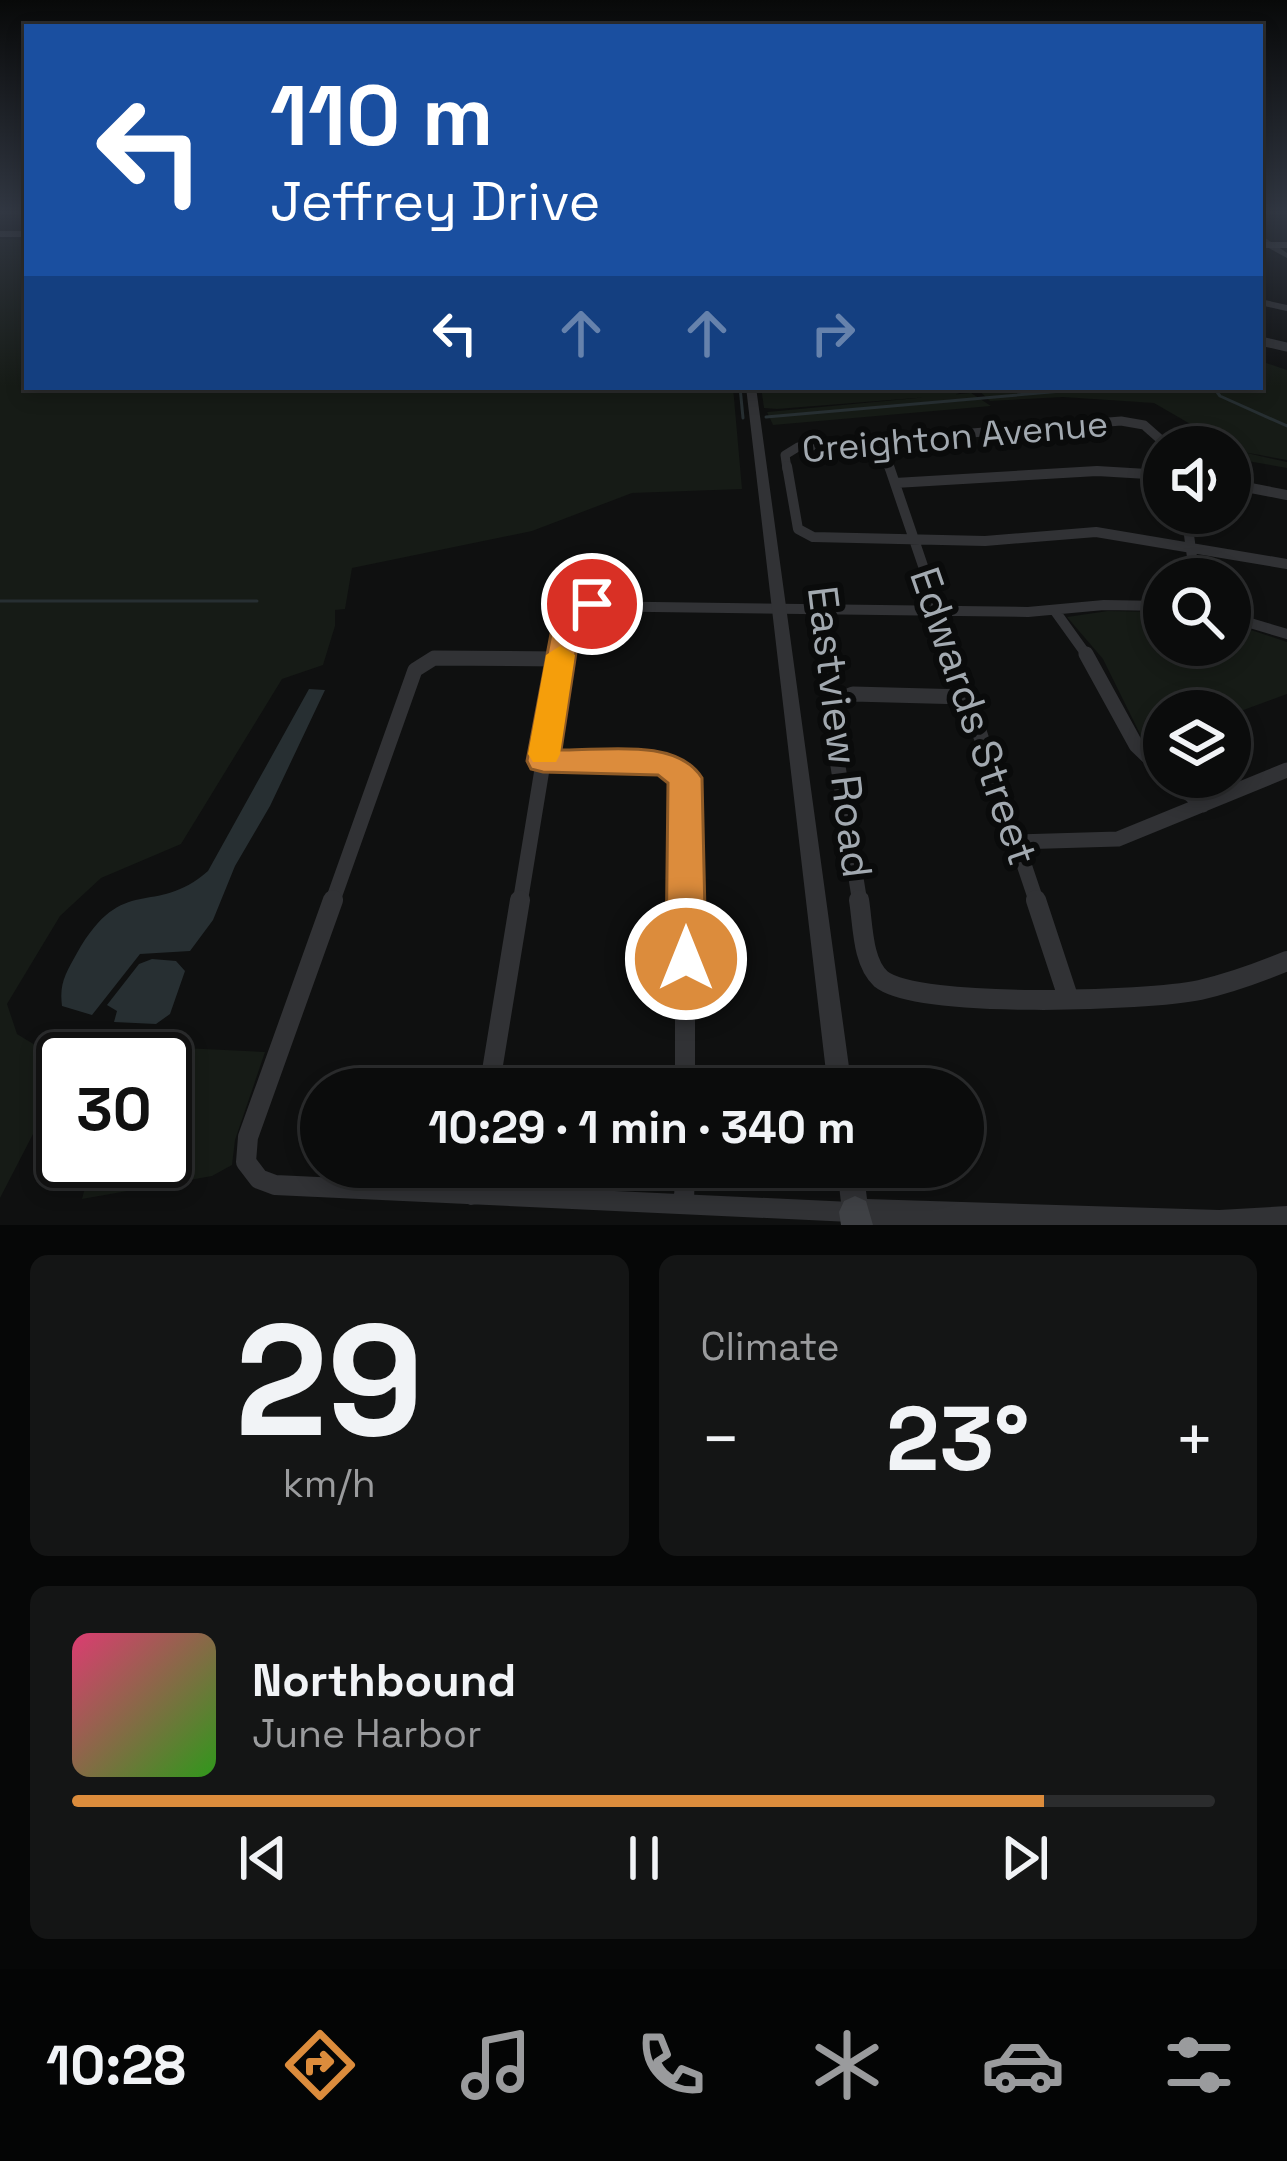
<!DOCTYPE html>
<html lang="en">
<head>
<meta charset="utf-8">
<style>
	:root { --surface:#0b0c0c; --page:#141515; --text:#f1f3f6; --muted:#9a9b9d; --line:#2b2c2d; --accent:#dc8c3c }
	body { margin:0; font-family:"Space Grotesk",sans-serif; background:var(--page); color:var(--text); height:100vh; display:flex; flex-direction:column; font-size:45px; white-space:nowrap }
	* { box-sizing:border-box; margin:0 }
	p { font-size:39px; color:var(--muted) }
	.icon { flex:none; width:66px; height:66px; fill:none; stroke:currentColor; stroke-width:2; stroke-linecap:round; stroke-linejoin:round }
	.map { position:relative; height:1225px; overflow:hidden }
	.panel { display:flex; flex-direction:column; gap:30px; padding:30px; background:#060707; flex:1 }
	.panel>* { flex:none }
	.guide { position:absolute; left:24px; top:24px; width:1239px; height:366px; border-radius:0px; box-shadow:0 6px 18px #0003,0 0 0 3px var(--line); background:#1a4fa0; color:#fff; overflow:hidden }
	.fabs { position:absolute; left:1143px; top:426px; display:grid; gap:24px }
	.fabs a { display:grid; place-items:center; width:108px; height:108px; border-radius:50%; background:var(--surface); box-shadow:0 6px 18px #0003,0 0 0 3px var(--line); font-size:60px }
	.speed { position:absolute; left:36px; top:1032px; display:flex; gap:24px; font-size:60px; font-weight:700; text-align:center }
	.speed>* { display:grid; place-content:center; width:156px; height:156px; border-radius:50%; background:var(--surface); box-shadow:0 6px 18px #0003,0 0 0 3px var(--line); line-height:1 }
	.speed .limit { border:6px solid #111; border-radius:18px; background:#fff; color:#111 }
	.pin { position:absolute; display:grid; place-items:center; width:102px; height:102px; color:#fff; margin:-51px; border:6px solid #fff; border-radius:50%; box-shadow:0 3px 12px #0007 }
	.me { position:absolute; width:132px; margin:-66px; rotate:0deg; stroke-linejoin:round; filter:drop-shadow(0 0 9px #0008) }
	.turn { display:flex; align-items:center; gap:42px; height:252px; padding:0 48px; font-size:54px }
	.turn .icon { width:156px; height:156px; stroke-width:2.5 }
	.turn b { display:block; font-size:84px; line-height:102px }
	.lanes { display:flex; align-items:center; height:114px; padding:0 48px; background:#0003; justify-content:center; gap:60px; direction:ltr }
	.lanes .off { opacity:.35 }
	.big { font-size:90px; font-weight:600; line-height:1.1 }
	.panel .card { flex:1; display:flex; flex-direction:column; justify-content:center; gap:18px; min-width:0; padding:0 42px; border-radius:18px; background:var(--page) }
	.panel .dial { align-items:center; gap:0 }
	.dial b { font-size:156px; line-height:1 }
	.song { display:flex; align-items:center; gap:36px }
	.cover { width:144px; height:144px; border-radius:18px; background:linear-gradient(135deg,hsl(340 70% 55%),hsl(110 70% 35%)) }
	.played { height:12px; border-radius:6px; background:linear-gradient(90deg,var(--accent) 85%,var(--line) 85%) }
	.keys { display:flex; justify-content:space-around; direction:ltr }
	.heat { display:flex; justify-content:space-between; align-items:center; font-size:66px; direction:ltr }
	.panel .tiles { flex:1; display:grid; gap:30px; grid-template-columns:1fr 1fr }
	.card:last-child { grid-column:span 2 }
	.trip { position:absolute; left:300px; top:1068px; width:684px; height:120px; border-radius:60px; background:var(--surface); box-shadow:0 6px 18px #0003,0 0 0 3px var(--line); font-weight:600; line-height:120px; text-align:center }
	.dock { display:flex; height:192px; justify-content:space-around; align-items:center; background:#040505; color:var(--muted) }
	.dock .icon { width:84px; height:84px }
	.dock .on { color:var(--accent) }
	.dock b { font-size:54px; color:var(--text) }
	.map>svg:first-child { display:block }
	.green { fill:#161b16 }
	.water { fill:#272f32 }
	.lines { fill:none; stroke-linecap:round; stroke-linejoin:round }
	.stream { stroke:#272f32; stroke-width:3 }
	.minor-far4 { stroke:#313235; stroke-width:6 }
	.minor-far3 { stroke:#313235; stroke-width:9 }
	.minor-far2 { stroke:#313235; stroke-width:10 }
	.minor-far1 { stroke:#313235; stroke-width:15 }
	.minor { stroke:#313235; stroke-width:20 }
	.tertiary { fill:#313235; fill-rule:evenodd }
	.secondary { fill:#3f4145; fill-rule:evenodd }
	.route { fill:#dc8c3c; stroke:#8f5b27; stroke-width:3 }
	.slow { fill:#f59e0b }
	.labels { text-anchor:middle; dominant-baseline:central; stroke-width:12; stroke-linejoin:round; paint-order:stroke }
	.far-street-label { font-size:36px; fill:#a2a9b0; stroke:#0a0b0b }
	.street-label { font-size:42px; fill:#a2a9b0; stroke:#0a0b0b }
</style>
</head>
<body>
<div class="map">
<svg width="1287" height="1225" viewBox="0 0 1287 1225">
	<rect width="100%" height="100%" fill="#0f1010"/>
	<path class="green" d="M 0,239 L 27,240 L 27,387 L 733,387 L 742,489 L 632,493 L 532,531 L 352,568 L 345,609 L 335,610 L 335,626 L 323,665 L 282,679 L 181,844 L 101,878 L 60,916 L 7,1004 L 17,1034 L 63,1062 L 63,1076 L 0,1198 Z
		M 1260,361 L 1287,370 L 1287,460 L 1238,451 L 1287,462 L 1287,468 L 1230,458 L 1230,447 L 1154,403 L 1063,397 L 990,401 L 975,387 L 1260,387 Z
		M 761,387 L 970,387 L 970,389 L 954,395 L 777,409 L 764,408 Z
		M 971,393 L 991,406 L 773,425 L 767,412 Z
		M 1108,611 L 1164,612 L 1164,645 L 1230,645 L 1230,623 L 1287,642 L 1287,694 L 1230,715 L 1230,711 L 1164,711 L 1164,740 L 1151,745 L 1142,738 L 1103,659 L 1067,617 Z
		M 162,1047 L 265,1052 L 235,1140 L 232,1165 L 212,1176 L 82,1199 L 92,1161 L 165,1161 L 165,1059 L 119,1059 Z"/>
	<path class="water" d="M 309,689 L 325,690 L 270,806 L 235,866 L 213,920 L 190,951 L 140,954 L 92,1015 L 62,1006 C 59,983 66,973 77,953 C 124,871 153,919 208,871 Z
		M 152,959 L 176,961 L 185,971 L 170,1014 L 156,1024 L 114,1022 L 117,1011 L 107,1005 L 139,964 Z"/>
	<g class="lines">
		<path class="stream" d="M 740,387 L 743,418
			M 1224,387 L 1217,392 L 1220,396 L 1287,426
			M 766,417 L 1108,387
			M 0,601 L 257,601"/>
		<path class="minor-far4" d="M 1260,238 L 1270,245
			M 1260,302 L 1287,308"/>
		<path class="minor-far3" d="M 1260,341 L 1287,347
			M 872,440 L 890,469
			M 787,469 L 785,455 L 798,447 L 1121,421 L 1144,425 L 1169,447"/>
		<path class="minor-far2" d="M 787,466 L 798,529 L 813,537 L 985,541 L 1096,532 L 1287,564
			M 889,466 L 954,657
			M 895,483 L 1097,471 L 1164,475
			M 1230,484 L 1287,495
			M 1186,513 L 1195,579
			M 1055,611 L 1088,657
			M 1230,617 L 1287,634
			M 561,657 L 567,618 L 580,606 L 1028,612 L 1104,605 L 1164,606"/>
		<path class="minor-far1" d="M 953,654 L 1037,903
			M 1086,654 L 1136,745 L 1164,772
			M 543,761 L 665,764 L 685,778 L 685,903
			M 1169,777 L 1203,805
			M 1016,842 L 1118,839 L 1287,770
			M 332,903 L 415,670 L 434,658 L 560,659
			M 520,903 L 561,654
			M 860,903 L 828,704 L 853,694 L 966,697"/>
		<path class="minor" d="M 333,900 L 248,1137 L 246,1162 L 259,1179 L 275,1185 L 851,1212
			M 685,900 L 685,1089
			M 859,900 C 863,924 862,962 881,979 C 918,1009 1148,1001 1200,990 C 1230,983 1258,973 1287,961
			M 1036,900 L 1068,997
			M 489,1089 L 520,900
			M 471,1195 L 476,1167
			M 684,1202 L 685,1167"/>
		<path class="tertiary" d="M 1267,243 L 1273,243 L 1287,253 L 1287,258 L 1267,247 Z
			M 746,387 L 756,387 L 852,1089 L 828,1089 Z
			M 837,1167 L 863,1167 L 867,1199 L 1219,1210 L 1287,1206 L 1287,1225 L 854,1225 L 845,1222 L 842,1212 Z"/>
		<path class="secondary" d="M 0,231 L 27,231 L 27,237 L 0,237 Z
			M 1260,242 L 1287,242 L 1287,248 L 1260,248 Z
			M 855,1196 L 866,1201 L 873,1225 L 841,1225 L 839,1212 L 844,1201 Z"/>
	</g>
	<linearGradient id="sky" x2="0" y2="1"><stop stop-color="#080909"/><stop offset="0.55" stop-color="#313742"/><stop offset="1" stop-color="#313742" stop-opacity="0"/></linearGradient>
	<rect width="1287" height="386" fill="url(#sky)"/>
	<path class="route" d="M 592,596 L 606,604 L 581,620 L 561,750 C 602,751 677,737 702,778 L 706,959 L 700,972 L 686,977 L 672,972 L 666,959 L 668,783 L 658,775 L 543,772 L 531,769 L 527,761 L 554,618 L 570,601 Z"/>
	<path class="slow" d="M 560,646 L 575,655 L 560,754 L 556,762 L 533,762 L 528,754 L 546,655 Z"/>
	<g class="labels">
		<g class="far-street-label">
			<text transform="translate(955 437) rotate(-5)">Creighton Avenue</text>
		</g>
		<g class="street-label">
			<text transform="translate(974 716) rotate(71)">Edwards Street</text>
			<text transform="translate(840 732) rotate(83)">Eastview Road</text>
		</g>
	</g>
</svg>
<div class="fabs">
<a><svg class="icon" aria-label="sound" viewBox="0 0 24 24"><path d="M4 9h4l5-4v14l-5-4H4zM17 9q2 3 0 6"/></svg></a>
<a><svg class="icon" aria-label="search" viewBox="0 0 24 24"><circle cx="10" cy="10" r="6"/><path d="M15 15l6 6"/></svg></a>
<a><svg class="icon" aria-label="layers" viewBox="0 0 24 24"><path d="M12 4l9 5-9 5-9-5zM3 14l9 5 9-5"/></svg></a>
</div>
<div class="speed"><div class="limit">30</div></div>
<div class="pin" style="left:592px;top:604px;background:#d93025"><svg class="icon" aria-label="arrive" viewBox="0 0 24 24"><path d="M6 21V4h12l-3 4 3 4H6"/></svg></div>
<svg class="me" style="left:686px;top:959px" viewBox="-20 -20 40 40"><circle r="17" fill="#dc8c3c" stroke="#fff" stroke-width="3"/><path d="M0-11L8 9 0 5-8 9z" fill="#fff"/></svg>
<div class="trip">10:29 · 1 min · 340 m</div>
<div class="guide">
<div class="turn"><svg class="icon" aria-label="left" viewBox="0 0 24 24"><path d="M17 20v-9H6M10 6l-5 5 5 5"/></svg><div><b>110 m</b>Jeffrey Drive</div></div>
<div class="lanes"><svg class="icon" aria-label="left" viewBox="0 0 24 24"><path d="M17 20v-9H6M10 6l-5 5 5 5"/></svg><svg class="icon off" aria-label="ahead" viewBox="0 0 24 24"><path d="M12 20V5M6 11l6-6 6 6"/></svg><svg class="icon off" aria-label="ahead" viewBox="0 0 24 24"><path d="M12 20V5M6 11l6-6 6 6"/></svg><svg class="icon off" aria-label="right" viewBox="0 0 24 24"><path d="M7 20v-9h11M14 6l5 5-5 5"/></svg></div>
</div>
</div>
<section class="panel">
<div class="tiles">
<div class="card dial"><b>29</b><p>km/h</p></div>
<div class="card"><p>Climate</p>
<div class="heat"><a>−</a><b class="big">23°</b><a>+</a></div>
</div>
<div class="card">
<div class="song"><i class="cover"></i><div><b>Northbound</b><p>June Harbor</p></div></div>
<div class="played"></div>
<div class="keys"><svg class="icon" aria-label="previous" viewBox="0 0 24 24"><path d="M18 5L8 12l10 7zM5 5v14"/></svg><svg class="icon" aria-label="pause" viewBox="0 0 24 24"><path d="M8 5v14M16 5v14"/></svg><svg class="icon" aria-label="next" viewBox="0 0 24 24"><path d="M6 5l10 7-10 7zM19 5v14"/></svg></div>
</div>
</div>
</section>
<nav class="dock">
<b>10:28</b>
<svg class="icon on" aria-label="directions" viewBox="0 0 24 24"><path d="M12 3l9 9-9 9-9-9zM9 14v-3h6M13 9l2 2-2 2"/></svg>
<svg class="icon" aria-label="music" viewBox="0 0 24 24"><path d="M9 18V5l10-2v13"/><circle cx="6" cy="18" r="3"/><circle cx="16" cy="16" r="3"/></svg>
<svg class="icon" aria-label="phone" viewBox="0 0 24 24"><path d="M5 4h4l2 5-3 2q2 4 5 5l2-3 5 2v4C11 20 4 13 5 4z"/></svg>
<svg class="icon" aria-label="climate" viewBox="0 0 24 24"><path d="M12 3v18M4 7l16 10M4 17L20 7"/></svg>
<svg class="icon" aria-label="car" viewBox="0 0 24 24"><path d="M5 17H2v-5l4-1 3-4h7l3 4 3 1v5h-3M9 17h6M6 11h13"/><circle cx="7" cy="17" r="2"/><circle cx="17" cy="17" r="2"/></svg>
<svg class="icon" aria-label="filters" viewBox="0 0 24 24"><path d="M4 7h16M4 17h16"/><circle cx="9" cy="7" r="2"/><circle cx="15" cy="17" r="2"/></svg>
</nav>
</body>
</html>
